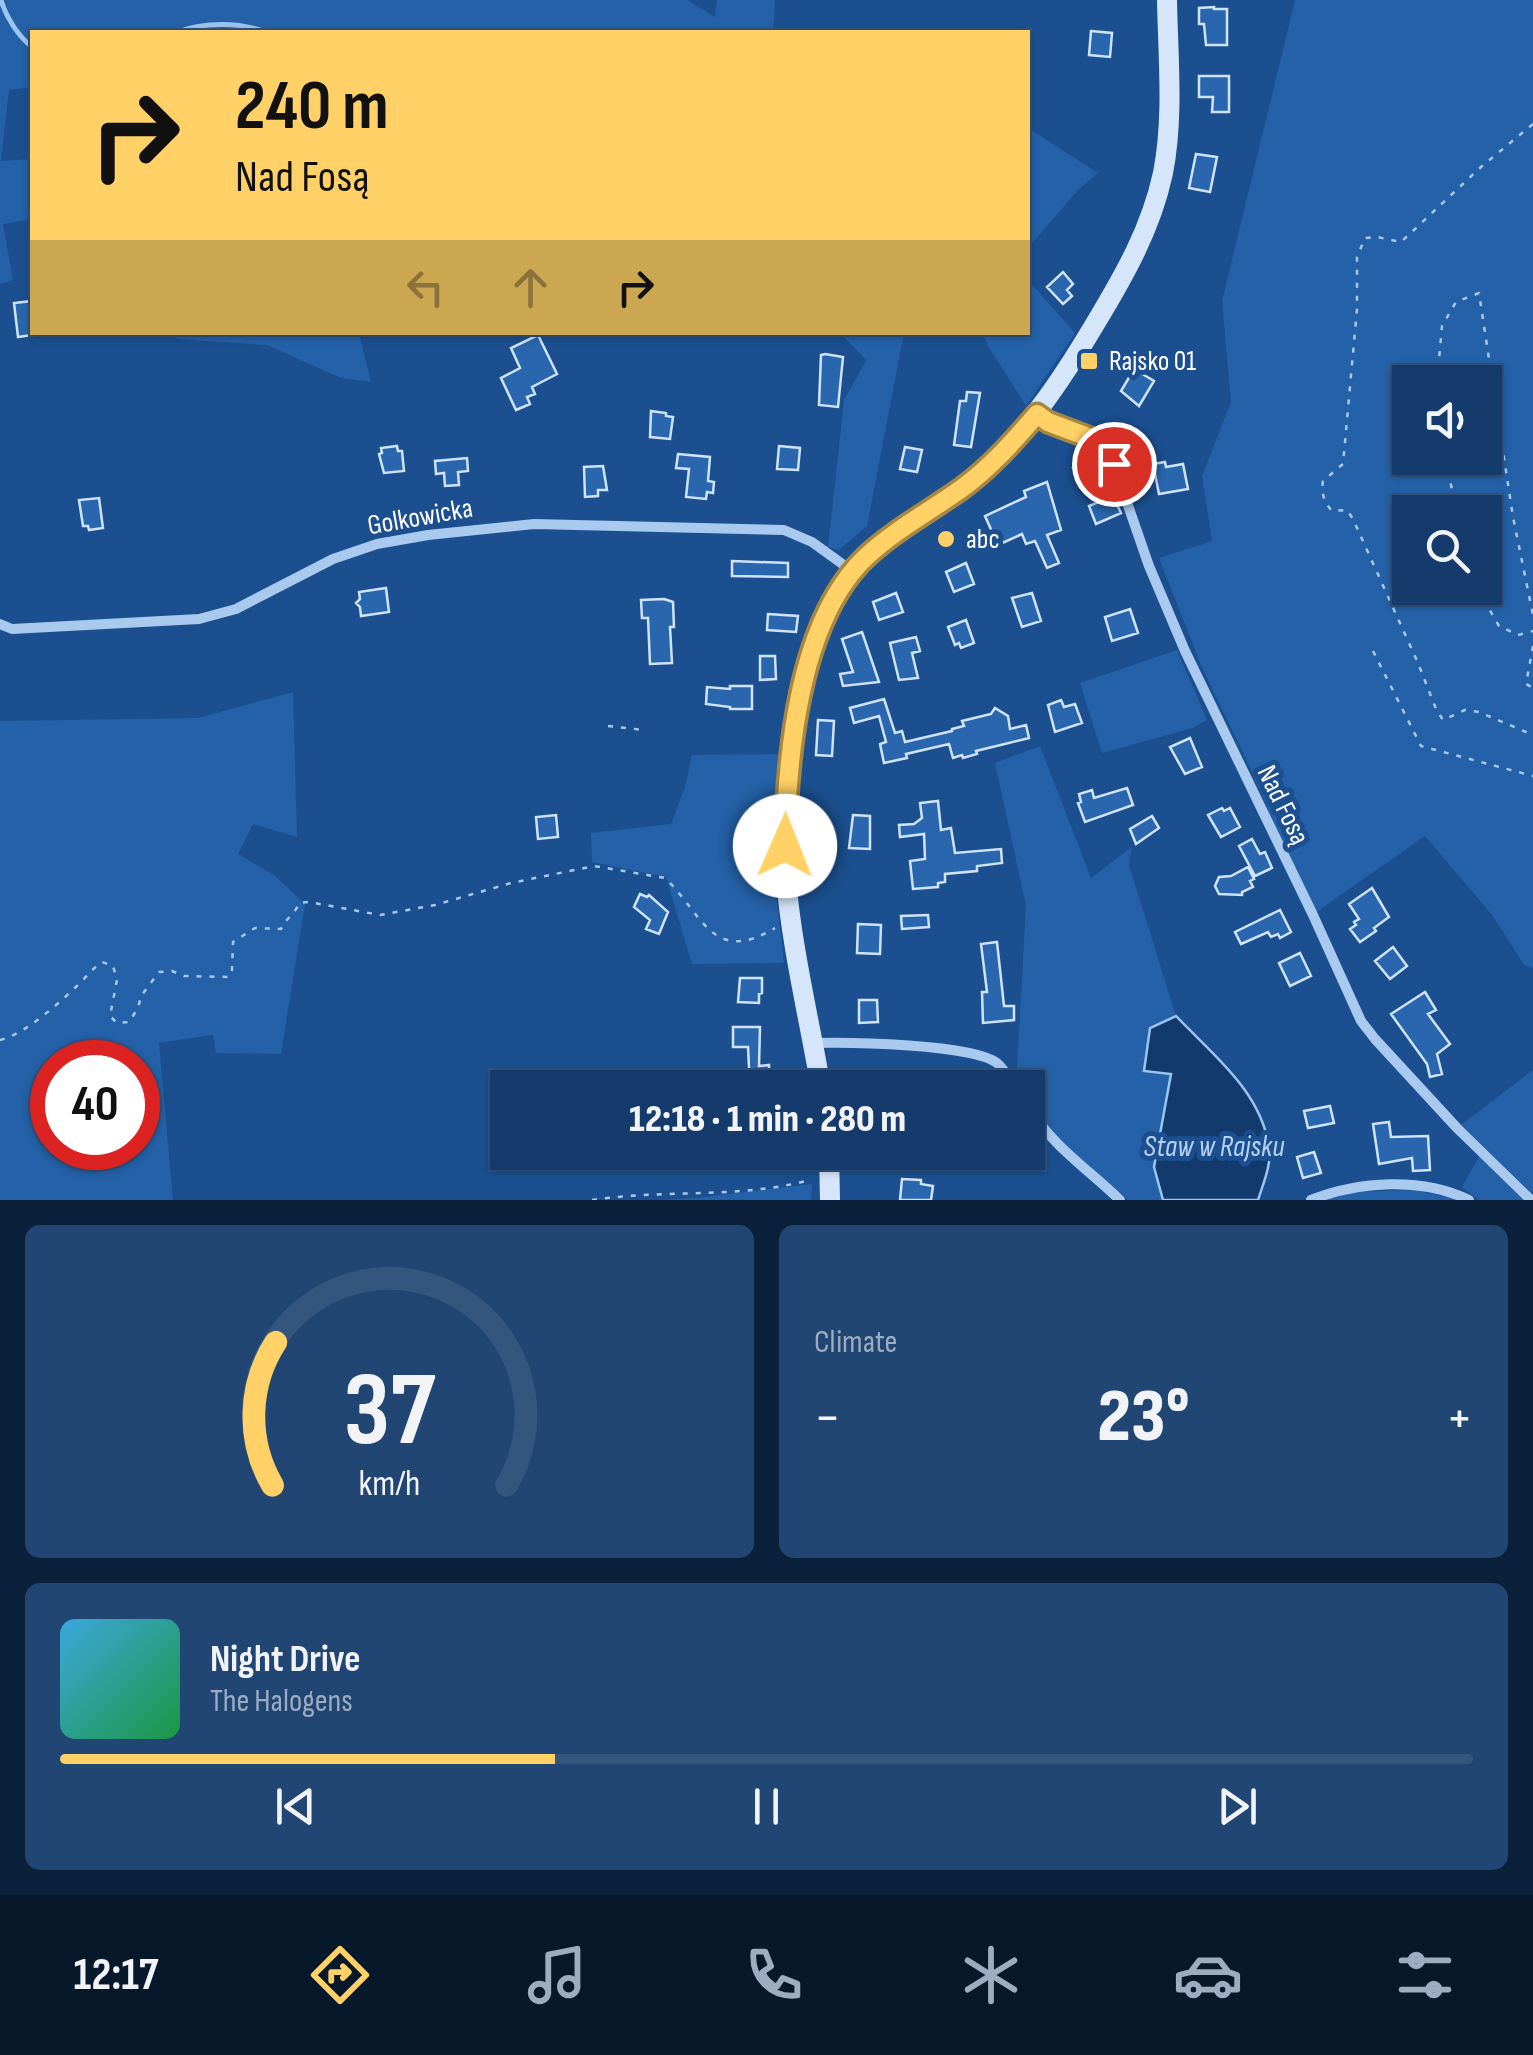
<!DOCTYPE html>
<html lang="en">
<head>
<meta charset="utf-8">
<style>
	:root { --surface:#143b6b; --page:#214673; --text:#f1f3f6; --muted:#9dadc1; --line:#33557e; --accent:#ffd166 }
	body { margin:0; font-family:"Sofia Sans Condensed",sans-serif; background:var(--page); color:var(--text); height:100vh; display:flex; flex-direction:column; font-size:38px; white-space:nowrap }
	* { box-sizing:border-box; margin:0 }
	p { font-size:32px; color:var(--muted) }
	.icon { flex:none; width:55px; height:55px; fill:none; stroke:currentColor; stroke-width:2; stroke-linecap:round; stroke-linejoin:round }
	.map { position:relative; height:1200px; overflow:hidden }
	.side { display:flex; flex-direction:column; gap:25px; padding:25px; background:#0b203b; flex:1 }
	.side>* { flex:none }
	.hud { position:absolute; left:30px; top:30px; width:1000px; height:305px; border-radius:0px; box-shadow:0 2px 8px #0004,0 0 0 2px var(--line); background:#ffd166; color:#111; overflow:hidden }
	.controls { position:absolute; left:1392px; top:365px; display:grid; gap:20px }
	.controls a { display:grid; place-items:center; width:110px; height:110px; border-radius:0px; background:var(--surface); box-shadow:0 2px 8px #0004,0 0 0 2px var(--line); font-size:50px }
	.speed { position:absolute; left:30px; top:1040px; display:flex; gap:20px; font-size:50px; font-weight:700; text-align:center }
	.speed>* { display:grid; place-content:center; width:130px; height:130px; border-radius:50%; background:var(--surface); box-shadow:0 2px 8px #0004,0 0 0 2px var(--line); line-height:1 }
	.speed .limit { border:15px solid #d22; background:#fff; color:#111 }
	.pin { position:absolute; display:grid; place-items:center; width:85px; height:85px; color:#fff; margin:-42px; border:5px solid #fff; border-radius:50%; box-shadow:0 2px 10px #0007 }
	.me { position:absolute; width:110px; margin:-55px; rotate:1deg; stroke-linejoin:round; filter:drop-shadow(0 0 8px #0008) }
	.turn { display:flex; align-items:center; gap:35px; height:210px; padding:0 40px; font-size:45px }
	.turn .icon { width:130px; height:130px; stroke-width:2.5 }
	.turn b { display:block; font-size:70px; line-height:85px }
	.lanes { display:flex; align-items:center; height:95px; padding:0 40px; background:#0003; justify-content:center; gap:50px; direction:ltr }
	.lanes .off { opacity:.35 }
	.big { font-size:75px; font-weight:800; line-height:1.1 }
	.side .card { flex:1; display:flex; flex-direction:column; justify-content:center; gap:15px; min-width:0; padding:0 35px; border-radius:15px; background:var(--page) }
	.side .dial { align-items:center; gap:0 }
	.dial svg { height:260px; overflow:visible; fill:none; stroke:var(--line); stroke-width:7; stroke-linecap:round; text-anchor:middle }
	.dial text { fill:var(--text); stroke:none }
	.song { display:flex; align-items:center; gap:30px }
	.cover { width:120px; height:120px; border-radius:15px; background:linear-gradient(135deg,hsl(200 70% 55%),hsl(140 70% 35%)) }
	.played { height:10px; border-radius:5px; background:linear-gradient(90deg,var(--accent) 35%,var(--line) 35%) }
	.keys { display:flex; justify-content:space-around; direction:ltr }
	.heat { display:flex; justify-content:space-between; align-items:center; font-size:55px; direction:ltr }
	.side .tiles { flex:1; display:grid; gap:25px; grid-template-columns:1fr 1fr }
	.card:last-child { grid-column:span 2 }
	.trip { position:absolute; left:490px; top:1070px; width:555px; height:100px; border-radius:0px; background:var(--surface); box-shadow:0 2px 8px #0004,0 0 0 2px var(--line); font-weight:800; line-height:100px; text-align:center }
	.menu { display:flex; height:160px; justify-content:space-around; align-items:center; background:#08182b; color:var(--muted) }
	.menu .icon { width:70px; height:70px }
	.menu .selected { color:var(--accent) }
	.menu b { font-size:45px; color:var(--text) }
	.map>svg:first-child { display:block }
	.green { fill:#2461a8; fill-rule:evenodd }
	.water { fill:#123a6d; stroke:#9cc4f0; stroke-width:2.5 }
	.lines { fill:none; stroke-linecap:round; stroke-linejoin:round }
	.stream { stroke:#9cc4f0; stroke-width:5 }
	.building { fill:#2a66ad; stroke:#cfe3fa; stroke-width:2.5 }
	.path { stroke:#a9c9ee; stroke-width:2.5; stroke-dasharray:5 8; stroke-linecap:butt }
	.street { stroke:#a9c9ee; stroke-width:10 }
	.secondary { stroke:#d6e6fa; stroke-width:20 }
	.route-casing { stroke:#a68842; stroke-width:25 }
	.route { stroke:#ffd166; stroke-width:18 }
	.poi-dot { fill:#ffd166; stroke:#1b4f8f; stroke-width:4 }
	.labels { text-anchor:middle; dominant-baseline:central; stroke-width:10; stroke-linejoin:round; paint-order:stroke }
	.poi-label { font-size:28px; fill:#fff; stroke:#1b4f8f; text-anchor:start }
	.street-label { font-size:28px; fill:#fff; stroke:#1b4f8f }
	.water-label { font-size:30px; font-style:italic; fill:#b5d3f5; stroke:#1b4f8f }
</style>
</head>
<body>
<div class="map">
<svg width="1533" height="1200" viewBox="0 0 1533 1200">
	<rect width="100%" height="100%" fill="#1b4f8f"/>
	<path class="green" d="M 0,0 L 687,0 L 715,17 L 717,0 L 775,0 L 773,32 L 32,32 L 32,87 L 9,90 L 1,161 L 32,159 L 32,219 L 3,224 L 13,280 L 0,284 Z
		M 1295,0 L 1533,0 L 1533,968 L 1524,965 L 1493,916 L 1425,836 L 1315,913 L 1240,746 L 1203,670 L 1159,558 L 1212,541 L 1202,476 L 1231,402 L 1222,301 ZM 1410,382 L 1485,382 L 1485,458 L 1410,458 ZM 1410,512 L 1485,512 L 1485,588 L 1410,588 Z
		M 1028,128 L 1098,173 L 1078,190 L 1028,248 Z
		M 1028,280 L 1075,333 L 1026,406 L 988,346 L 982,333 L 1028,332 Z
		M 177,333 L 359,333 L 371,382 L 341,378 L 267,345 L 177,339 Z
		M 840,333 L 904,333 L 867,526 L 839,550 L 828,547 L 844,400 L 866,360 Z
		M 1177,650 L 1207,720 L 1193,728 L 1102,753 L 1080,683 Z
		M 293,692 L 297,837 L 253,824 L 238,854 L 274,875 L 305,904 L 281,1054 L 216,1053 L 213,1035 L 159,1043 L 173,1200 L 0,1200 L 0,721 L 198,718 ZM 52,1062 L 138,1062 L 138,1148 L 52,1148 Z
		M 1040,746 L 1091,878 L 1132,847 L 1129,865 L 1176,1016 L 1150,1028 L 1145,1071 L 1171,1074 L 1154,1167 L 1163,1200 L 1128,1200 C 1103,1174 1028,1123 1028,1088 L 1020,1087 L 1011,1073 L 1017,1068 L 1026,906 L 995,763 Z
		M 778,754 L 771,849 L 784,963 L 692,964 L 666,877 L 592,862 L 591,833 L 671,824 L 685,787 L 692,755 Z
		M 1533,1070 L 1533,1194 L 1461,1125 Z
		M 1480,1155 L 1527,1200 L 1479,1200 L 1462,1187 Z
		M 812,1184 L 811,1200 L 660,1200 L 696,1198 Z
		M 1415,1190 L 1457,1200 L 1324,1200 L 1353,1192 Z"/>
	<path class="water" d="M 1176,1016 C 1212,1054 1261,1091 1269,1147 C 1272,1164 1263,1184 1258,1200 L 1163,1200 L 1154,1167 L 1171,1074 L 1144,1071 L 1150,1028 Z"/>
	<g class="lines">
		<path class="stream" d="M 1,0 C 6,17 18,36 32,47
			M 177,32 C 204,22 239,22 266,32"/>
	</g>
	<path class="building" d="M 1214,7 L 1214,9 L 1227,9 L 1227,45 L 1206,45 L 1204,24 L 1199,24 L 1199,8 Z
		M 1091,31 L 1112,33 L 1110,57 L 1089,55 Z
		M 1199,76 L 1229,76 L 1229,112 L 1212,112 L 1213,97 L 1199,97 Z
		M 1196,154 L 1217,157 L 1210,192 L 1189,188 Z
		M 1063,272 L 1073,284 L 1067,290 L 1072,296 L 1063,304 L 1047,287 Z
		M 32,301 L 32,335 L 18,337 L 14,303 Z
		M 538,335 L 557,374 L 532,387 L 535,394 L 527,397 L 530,404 L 516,410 L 501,378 L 520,368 L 511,348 Z
		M 825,354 L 843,357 L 838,407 L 819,405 L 821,355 Z
		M 1134,369 L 1154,381 L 1139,406 L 1121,391 Z
		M 967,392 L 980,393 L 971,447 L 954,445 L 960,401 L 966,401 Z
		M 651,411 L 666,413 L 666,416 L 673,417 L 670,439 L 650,437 Z
		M 397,446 L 398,451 L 402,451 L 404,471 L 384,473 L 379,454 L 382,453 L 381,448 Z
		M 779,446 L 800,448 L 798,470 L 777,469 Z
		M 905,447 L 922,450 L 917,472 L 900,469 Z
		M 678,454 L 710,457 L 708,481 L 714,482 L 713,493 L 707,492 L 706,499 L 686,497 L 689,469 L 676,468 Z
		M 467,458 L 468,471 L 458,472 L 459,485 L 445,486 L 444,473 L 436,474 L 435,461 Z
		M 1090,461 L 1096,478 L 1080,485 L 1073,468 Z
		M 1165,462 L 1166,467 L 1183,464 L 1188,489 L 1159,494 L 1153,464 Z
		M 603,466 L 607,490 L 598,490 L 598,496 L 585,497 L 584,467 Z
		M 1047,482 L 1061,530 L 1047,535 L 1059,563 L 1047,568 L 1035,541 L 1026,544 L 1022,534 L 998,545 L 985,516 L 1026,497 L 1024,491 Z
		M 1113,496 L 1121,513 L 1096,524 L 1089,506 Z
		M 99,498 L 103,528 L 89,530 L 88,526 L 83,526 L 79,500 Z
		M 732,561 L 788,563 L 788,577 L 732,576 Z
		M 966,563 L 974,584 L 954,592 L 946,572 Z
		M 386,588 L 389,612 L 361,616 L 360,607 L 356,603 L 360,599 L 359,592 Z
		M 896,593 L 903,612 L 879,620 L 873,602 Z
		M 1032,593 L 1041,621 L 1022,627 L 1012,598 Z
		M 664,599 L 673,602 L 674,627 L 670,627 L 672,663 L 650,664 L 648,618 L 642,618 L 641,600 Z
		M 1130,609 L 1138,633 L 1112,641 L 1105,617 Z
		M 768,614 L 798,616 L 796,632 L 767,630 Z
		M 966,620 L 974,643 L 961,648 L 959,643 L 955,645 L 948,627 Z
		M 862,632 L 879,682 L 843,686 L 840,674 L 853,672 L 842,639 Z
		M 916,637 L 920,651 L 912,653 L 918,678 L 899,680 L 890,643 Z
		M 760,656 L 775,656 L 776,679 L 760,680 Z
		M 730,686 L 752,686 L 752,709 L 730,709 L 730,707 L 706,704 L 707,687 L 730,689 Z
		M 884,699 L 895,733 L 902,731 L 905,742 L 952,731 L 952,729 L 964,726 L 962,721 L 991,714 L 995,708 L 1008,716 L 1010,729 L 1026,725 L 1029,738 L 976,751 L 977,754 L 963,758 L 962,755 L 953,758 L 949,744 L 906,754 L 907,758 L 884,763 L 880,744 L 886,742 L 879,716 L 854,723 L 850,708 Z
		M 1061,700 L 1064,707 L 1075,704 L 1082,723 L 1055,732 L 1048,705 Z
		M 818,720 L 834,721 L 832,756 L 816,755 Z
		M 1190,738 L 1202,767 L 1185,774 L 1170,747 Z
		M 1127,788 L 1133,805 L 1085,822 L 1078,803 L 1081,802 L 1079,794 L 1092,790 L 1094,798 Z
		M 938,801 L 941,830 L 951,828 L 955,853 L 1001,849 L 1002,863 L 977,866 L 977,871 L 945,874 L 945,882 L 938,883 L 938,887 L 913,889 L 910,861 L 925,859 L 924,834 L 900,837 L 899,825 L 914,824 L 922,818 L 920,803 Z
		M 1222,808 L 1224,811 L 1230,808 L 1240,827 L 1221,837 L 1208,815 Z
		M 556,815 L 558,837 L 538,839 L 536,817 Z
		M 853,815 L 870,816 L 870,849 L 849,848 Z
		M 1152,816 L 1159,828 L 1136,844 L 1130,829 Z
		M 1252,839 L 1260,854 L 1265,852 L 1272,868 L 1255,876 L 1239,846 Z
		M 1248,867 L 1254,879 L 1250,881 L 1253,887 L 1242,892 L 1242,895 L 1219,894 L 1215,886 L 1219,877 L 1231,876 Z
		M 1372,888 L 1389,917 L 1374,928 L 1376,931 L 1360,942 L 1350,929 L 1356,925 L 1354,922 L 1359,919 L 1349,904 Z
		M 640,894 L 647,897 L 649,895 L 668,912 L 659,934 L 646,929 L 650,920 L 634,907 Z
		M 1280,910 L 1291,932 L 1280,938 L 1278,934 L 1271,937 L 1268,932 L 1241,944 L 1235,932 Z
		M 928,915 L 929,927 L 902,929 L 901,916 Z
		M 858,924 L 881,925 L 880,954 L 857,953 Z
		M 997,942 L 1004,1006 L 1014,1006 L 1014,1020 L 983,1023 L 982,992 L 987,992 L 981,944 Z
		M 1393,947 L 1407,966 L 1390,979 L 1375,961 Z
		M 1300,953 L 1311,976 L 1290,986 L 1279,963 Z
		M 740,978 L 762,978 L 762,993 L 759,994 L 759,1003 L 738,1002 Z
		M 1425,992 L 1436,1010 L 1428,1014 L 1450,1044 L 1437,1054 L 1442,1074 L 1430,1077 L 1427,1064 L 1391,1014 Z
		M 859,1000 L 877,1000 L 878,1022 L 859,1023 Z
		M 733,1027 L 760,1027 L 759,1066 L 769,1065 L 770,1088 L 750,1087 L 748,1047 L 733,1047 Z
		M 905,1070 L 926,1070 L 926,1075 L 962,1075 L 962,1088 L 905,1088 Z
		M 1330,1106 L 1334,1123 L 1308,1128 L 1304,1111 Z
		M 1389,1122 L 1391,1137 L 1428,1136 L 1430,1170 L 1413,1171 L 1412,1158 L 1379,1164 L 1373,1124 Z
		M 1314,1152 L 1321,1173 L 1303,1178 L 1297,1157 Z
		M 902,1179 L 921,1180 L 921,1184 L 933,1186 L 931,1200 L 900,1200 Z"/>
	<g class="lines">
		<path class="path" d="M 1533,124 L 1481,167 L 1401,242 L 1377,237 L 1365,238 L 1357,257 L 1357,309 L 1343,464 L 1323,481 C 1321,493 1324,502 1332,511 L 1347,510 L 1353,519 L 1418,663 L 1436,709 L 1443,720 L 1465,710 L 1479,712 L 1533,735
			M 1437,382 L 1442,326 L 1456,302 L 1479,293 L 1513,517 L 1533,615
			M 1445,458 L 1457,512
			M 1477,588 L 1499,626 L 1518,635 L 1533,631
			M 1533,646 L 1526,684 L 1533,688
			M 1373,651 L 1421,746 L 1533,776
			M 608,726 L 644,730
			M 0,1040 C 27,1033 59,1003 79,984 C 87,976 92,969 102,962 L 113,966 L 117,980 L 110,1016 L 117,1023 L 129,1022 L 138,1008 L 141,996 L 159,972 L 172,971 L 184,976 L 229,977 L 232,970 L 233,942 L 255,928 L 281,929 C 286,918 296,913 299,903 L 309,902 L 380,915 L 435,905 L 511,883 L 594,866 L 665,878 C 703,914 712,966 775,928
			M 592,1200 C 664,1189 739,1199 810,1180"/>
		<path class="street" d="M 1037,413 L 1047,422 L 1093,439 L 1114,465 L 1149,566 L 1185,651 L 1313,915 L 1361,1021 L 1375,1039 L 1457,1128 L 1531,1200
			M 0,624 L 12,629 L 199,619 L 236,609 L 333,559 L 377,544 L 428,535 L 534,524 L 784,530 L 812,542 L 852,571
			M 813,1043 C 848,1042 972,1044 997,1063 C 1004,1069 1011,1080 1016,1088
			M 1028,1106 C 1051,1145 1088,1169 1120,1200
			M 1311,1200 C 1359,1181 1422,1177 1469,1200"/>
		<path class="secondary" d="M 821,1088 C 809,1018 792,949 786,879 C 782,823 787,769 797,714 C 805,675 815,634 833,599 C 863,541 928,517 975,477 C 1026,434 1061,381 1095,324 C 1124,276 1151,229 1163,173 C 1174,117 1168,57 1167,0
			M 829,1152 L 830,1200"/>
	</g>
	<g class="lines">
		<g class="route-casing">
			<path id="route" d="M 785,846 C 787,757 798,620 867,556 C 895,530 930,511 961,489 C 990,468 1014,441 1037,414 L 1048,422 L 1093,439 L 1114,464"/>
		</g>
		<use href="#route" class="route"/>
	</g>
	<g class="poi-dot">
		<rect x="1079" y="351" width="20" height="20" rx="5"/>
		<circle cx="946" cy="539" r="10"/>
	</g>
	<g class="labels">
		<g class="poi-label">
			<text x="1109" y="361">Rajsko 01</text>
			<text x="966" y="539">abc</text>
		</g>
		<g class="street-label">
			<text transform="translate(420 517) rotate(-10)">Golkowicka</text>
			<text transform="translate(1283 805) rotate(64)">Nad Fosą</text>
		</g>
		<g class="water-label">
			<text x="1214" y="1147">Staw w Rajsku</text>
		</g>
	</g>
</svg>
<div class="controls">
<a><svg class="icon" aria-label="sound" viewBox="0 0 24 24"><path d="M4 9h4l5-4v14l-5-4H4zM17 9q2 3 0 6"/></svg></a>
<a><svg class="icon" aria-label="search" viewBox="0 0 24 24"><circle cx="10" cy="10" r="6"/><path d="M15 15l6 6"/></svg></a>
</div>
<div class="speed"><div class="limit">40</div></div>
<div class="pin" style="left:1114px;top:464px;background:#d93025"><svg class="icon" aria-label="arrive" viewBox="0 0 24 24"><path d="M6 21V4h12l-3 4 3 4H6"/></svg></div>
<svg class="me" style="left:785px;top:846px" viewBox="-20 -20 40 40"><circle r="19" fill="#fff"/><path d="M0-13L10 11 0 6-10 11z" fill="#ffd166"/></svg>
<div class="trip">12:18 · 1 min · 280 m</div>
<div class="hud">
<div class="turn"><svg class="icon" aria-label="right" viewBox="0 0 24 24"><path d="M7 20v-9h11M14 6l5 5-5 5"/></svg><div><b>240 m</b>Nad Fosą</div></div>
<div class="lanes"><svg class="icon off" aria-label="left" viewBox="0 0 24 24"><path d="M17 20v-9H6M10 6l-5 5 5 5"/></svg><svg class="icon off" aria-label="ahead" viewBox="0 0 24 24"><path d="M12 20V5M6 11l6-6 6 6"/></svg><svg class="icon" aria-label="right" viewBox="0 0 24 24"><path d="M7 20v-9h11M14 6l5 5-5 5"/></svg></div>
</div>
</div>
<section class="side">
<div class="tiles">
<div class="card dial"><svg viewBox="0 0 100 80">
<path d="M14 69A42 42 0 1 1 86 69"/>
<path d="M14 69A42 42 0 0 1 15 25" stroke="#ffd166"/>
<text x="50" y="56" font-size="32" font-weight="700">37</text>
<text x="50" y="72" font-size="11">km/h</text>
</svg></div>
<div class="card"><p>Climate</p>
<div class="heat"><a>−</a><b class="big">23°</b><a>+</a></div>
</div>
<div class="card">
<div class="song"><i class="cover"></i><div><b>Night Drive</b><p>The Halogens</p></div></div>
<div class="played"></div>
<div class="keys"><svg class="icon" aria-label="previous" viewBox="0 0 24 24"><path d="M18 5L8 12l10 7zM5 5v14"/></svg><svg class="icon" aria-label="pause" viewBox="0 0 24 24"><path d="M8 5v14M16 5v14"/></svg><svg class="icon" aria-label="next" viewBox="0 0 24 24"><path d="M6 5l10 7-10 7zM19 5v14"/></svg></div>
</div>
</div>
</section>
<nav class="menu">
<b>12:17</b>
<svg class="icon selected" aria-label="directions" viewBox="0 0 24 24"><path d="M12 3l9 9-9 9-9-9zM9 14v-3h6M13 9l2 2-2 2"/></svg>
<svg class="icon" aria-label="music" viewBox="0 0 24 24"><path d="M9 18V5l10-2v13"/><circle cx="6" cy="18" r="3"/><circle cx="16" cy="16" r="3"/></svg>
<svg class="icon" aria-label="phone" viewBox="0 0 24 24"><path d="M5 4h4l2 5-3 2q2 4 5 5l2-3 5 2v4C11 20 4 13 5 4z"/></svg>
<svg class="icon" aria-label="climate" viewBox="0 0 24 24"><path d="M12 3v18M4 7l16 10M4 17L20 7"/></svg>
<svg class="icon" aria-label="car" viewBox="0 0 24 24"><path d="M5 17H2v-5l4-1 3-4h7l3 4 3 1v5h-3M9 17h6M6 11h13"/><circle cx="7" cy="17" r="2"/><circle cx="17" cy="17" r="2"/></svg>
<svg class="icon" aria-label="filters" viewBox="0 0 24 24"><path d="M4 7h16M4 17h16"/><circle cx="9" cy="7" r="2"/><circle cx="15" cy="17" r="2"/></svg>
</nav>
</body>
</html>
